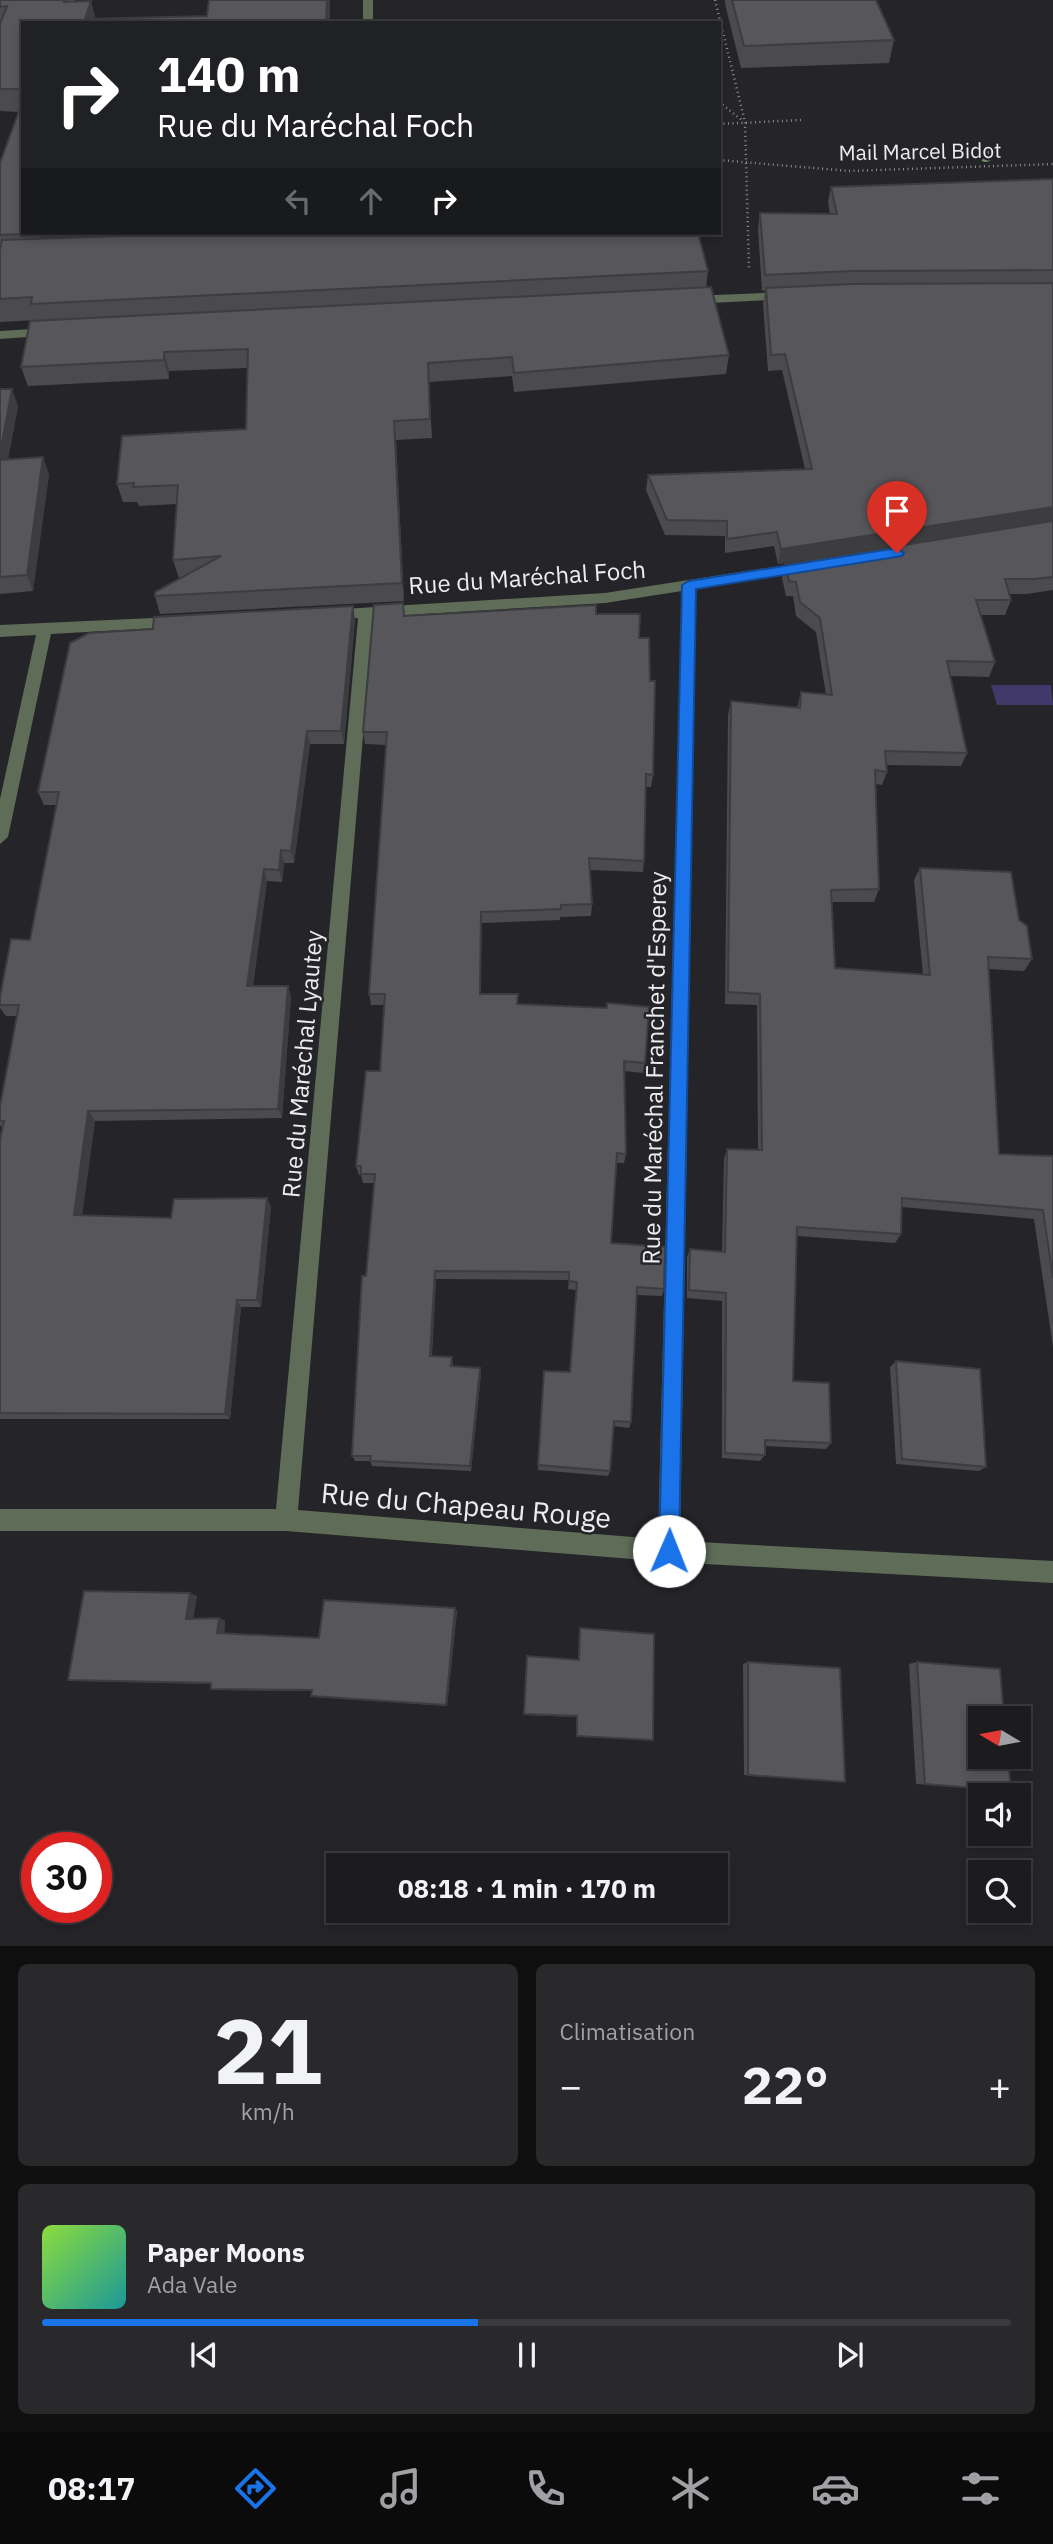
<!DOCTYPE html>
<html lang="fr">
<head>
<meta charset="utf-8">
<style>
	:root { --surface:#1c1b1e; --page:#29282b; --text:#f1f3f6; --muted:#a0a1a4; --line:#3a393c; --accent:#1a73e8 }
	body { margin:0; font-family:"IBM Plex Sans",sans-serif; background:var(--page); color:var(--text); height:100vh; display:flex; flex-direction:column; font-size:26px; white-space:nowrap }
	* { box-sizing:border-box; margin:0 }
	p { font-size:23px; color:var(--muted) }
	.icon { flex:none; width:38px; height:38px; fill:none; stroke:currentColor; stroke-width:2; stroke-linecap:round; stroke-linejoin:round }
	.map { position:relative; height:1946px; overflow:hidden }
	.drawer { display:flex; flex-direction:column; gap:18px; padding:18px; background:#0f0f10; flex:1 }
	.drawer>* { flex:none }
	.banner { position:absolute; left:21px; top:21px; width:700px; height:214px; border-radius:0px; box-shadow:0 4px 10px #0003,0 0 0 2px var(--line); background:#202124; color:#fff; overflow:hidden }
	.needle { width:46px; rotate:280deg }
	.tools { position:absolute; left:968px; top:1706px; display:grid; gap:14px }
	.tools a { display:grid; place-items:center; width:63px; height:63px; border-radius:0px; background:var(--surface); box-shadow:0 4px 10px #0003,0 0 0 2px var(--line); font-size:35px }
	.speed { position:absolute; left:21px; top:1832px; display:flex; gap:14px; font-size:35px; font-weight:700; text-align:center }
	.speed>* { display:grid; place-content:center; width:91px; height:91px; border-radius:50%; background:var(--surface); box-shadow:0 4px 10px #0003,0 0 0 2px var(--line); line-height:1 }
	.speed .limit { border:10px solid #d22; background:#fff; color:#111 }
	.pin { position:absolute; display:grid; place-items:center; width:60px; height:60px; color:#fff; margin:-72px -30px; border-radius:50% 50% 50% 0; rotate:-45deg; box-shadow:0 0 7px #0007 }
	.pin .icon { rotate:45deg }
	.me { position:absolute; width:77px; margin:-38px; rotate:1deg; stroke-linejoin:round; filter:drop-shadow(0 0 5px #0008) }
	.turn { display:flex; align-items:center; gap:24px; height:147px; padding:0 21px; font-size:32px }
	.turn .icon { width:91px; height:91px; stroke-width:2.5 }
	.turn b { display:block; font-size:49px; line-height:60px }
	.lanes { display:flex; align-items:center; height:66px; padding:0 21px; background:#0003; justify-content:center; gap:35px; direction:ltr }
	.lanes .off { opacity:.35 }
	.big { font-size:52px; font-weight:800; line-height:1.1 }
	.drawer .tile { flex:1; display:flex; flex-direction:column; justify-content:center; gap:10px; min-width:0; padding:0 24px; border-radius:10px; background:var(--page) }
	.drawer .dial { align-items:center; gap:0 }
	.dial b { font-size:91px; line-height:1 }
	.song { display:flex; align-items:center; gap:21px }
	.cover { width:84px; height:84px; border-radius:10px; background:linear-gradient(135deg,hsl(90 70% 55%),hsl(180 70% 35%)) }
	.played { height:7px; border-radius:4px; background:linear-gradient(90deg,var(--accent) 45%,var(--line) 45%) }
	.keys { display:flex; justify-content:space-around; direction:ltr }
	.heat { display:flex; justify-content:space-between; align-items:center; font-size:38px; direction:ltr }
	.drawer .tiles { flex:1; display:grid; gap:18px; grid-template-columns:1fr 1fr }
	.tile:last-child { grid-column:span 2 }
	.trip { position:absolute; left:326px; top:1853px; width:402px; height:70px; border-radius:0px; background:var(--surface); box-shadow:0 4px 10px #0003,0 0 0 2px var(--line); font-weight:800; line-height:70px; text-align:center }
	.dock { display:flex; height:112px; justify-content:space-around; align-items:center; background:#0b0b0c; color:var(--muted) }
	.dock .icon { width:49px; height:49px }
	.dock .active { color:var(--accent) }
	.dock b { font-size:32px; color:var(--text) }
	.map>svg:first-child { display:block }
	.water { fill:#403969 }
	.lines { fill:none; stroke-linecap:round; stroke-linejoin:round }
	.path { stroke:#8f8e91; stroke-width:2.5; stroke-dasharray:1 3.5; stroke-linecap:butt }
	.minor { fill:#5f6d58; fill-rule:evenodd }
	.tree { fill:#78936d }
	.wall { fill:#4b4a4d }
	.shaded-wall { fill:#3d3c3f }
	.building { fill:#57565a; stroke:#3d3c3f; stroke-width:2 }
	.route { fill:#1a73e8; stroke:#114b97; stroke-width:2 }
	.labels { text-anchor:middle; dominant-baseline:central; stroke-width:5; stroke-linejoin:round; paint-order:stroke }
	.far-street-label { font-size:21px; fill:#ededef; stroke:#252428 }
	.street-label { font-size:24px; fill:#ededef; stroke:#252428 }
	.near-street-label { font-size:28px; fill:#ededef; stroke:#252428 }
</style>
</head>
<body>
<div class="map">
<svg width="1053" height="1946" viewBox="0 0 1053 1946">
	<rect width="100%" height="100%" fill="#252428"/>
	<path class="water" d="M 991,685 L 1051,685 L 1053,705 L 997,705 Z"/>
	<g class="lines">
		<path class="path" d="M 715,0 L 745,122 L 749,268
			M 719,102 L 743,121
			M 719,124 L 801,120
			M 719,160 L 849,171 L 1053,164"/>
		<path class="minor" d="M 363,0 L 373,0 L 373,23 L 363,23 Z
			M 787,292 L 793,296 L 791,299 L 692,304 L 686,300 L 692,296 Z
			M 49,328 L 55,332 L 54,335 L 0,339 L 0,331 Z
			M 805,562 L 810,563 L 810,571 L 696,589 L 680,1541 L 1053,1561 L 1053,1583 L 669,1562 L 286,1531 L 0,1531 L 0,1509 L 276,1509 L 358,618 L 332,619 L 325,614 L 327,610 L 605,593 ZM 682,591 L 658,1539 L 298,1510 L 373,617 L 605,603 Z
			M 175,617 L 182,622 L 175,627 L 51,634 L 8,837 L 0,844 L 0,799 L 36,635 L 0,637 L 0,625 Z"/>
	</g>
	<circle class="tree" cx="986" cy="155" r="7"/>
	<path class="wall" d="M 0,0 L 75,0 L 75,2 L 96,19 L 330,23 L 23,23 L 23,233 L 49,233 L 49,238 L 708,271 L 706,288 L 729,355 L 726,374 L 514,392 L 512,376 L 429,382 L 432,438 L 396,440 L 404,601 L 160,614 L 155,596 L 180,578 L 179,578 L 173,560 L 177,504 L 139,506 L 137,502 L 123,502 L 117,484 L 246,429 L 247,368 L 169,371 L 169,379 L 28,386 L 21,367 L 37,320 L 0,322 L 0,163 L 18,112 L 0,111 Z
		M 725,0 L 876,0 L 894,40 L 889,63 L 741,68 L 725,4 Z
		M 1053,179 L 1053,590 L 1027,594 L 1009,594 L 1011,600 L 1005,615 L 980,615 L 995,662 L 989,677 L 950,676 L 967,753 L 961,766 L 886,765 L 887,772 L 882,785 L 876,784 L 879,889 L 874,902 L 831,902 L 835,968 L 923,975 L 914,880 L 920,868 L 1019,920 L 1032,959 L 1024,971 L 989,969 L 999,1154 L 1053,1156 L 1053,1347 L 1034,1219 L 902,1207 L 901,1234 L 895,1243 L 797,1236 L 793,1381 L 831,1443 L 826,1449 L 765,1446 L 765,1455 L 760,1461 L 722,1458 L 722,1301 L 687,1298 L 687,1257 L 690,1249 L 722,1252 L 724,1159 L 727,1149 L 758,1150 L 757,1005 L 725,1004 L 728,715 L 731,701 L 797,708 L 801,692 L 826,695 L 816,632 L 796,616 L 793,596 L 786,596 L 782,578 L 785,564 L 956,536 L 778,564 L 774,546 L 725,553 L 725,536 L 665,535 L 646,490 L 648,475 L 805,469 L 782,370 L 768,371 L 763,304 L 765,290 L 762,291 L 758,229 L 760,213 L 830,214 L 828,202 L 831,187 Z
		M 0,389 L 18,406 L 8,459 L 49,474 L 33,591 L 0,594 Z
		M 353,606 L 355,620 L 344,744 L 310,744 L 294,863 L 284,863 L 282,882 L 267,881 L 253,986 L 288,986 L 291,997 L 282,1118 L 95,1121 L 82,1215 L 171,1218 L 267,1198 L 271,1207 L 261,1307 L 241,1307 L 230,1419 L 0,1419 L 0,1139 L 2,1127 L 0,1125 L 0,1106 L 17,1016 L 6,1016 L 0,1008 L 0,997 L 30,940 L 56,805 L 44,805 L 38,792 L 153,629 Z
		M 596,614 L 639,638 L 653,775 L 651,787 L 645,787 L 644,861 L 643,872 L 589,870 L 592,904 L 591,916 L 560,917 L 560,920 L 482,923 L 480,994 L 518,994 L 518,1004 L 645,1063 L 643,1073 L 624,1071 L 626,1154 L 624,1163 L 616,1163 L 611,1243 L 664,1289 L 662,1296 L 637,1295 L 631,1422 L 629,1428 L 613,1426 L 610,1471 L 608,1476 L 538,1470 L 544,1371 L 570,1372 L 576,1290 L 568,1289 L 569,1280 L 436,1279 L 432,1356 L 452,1357 L 453,1366 L 480,1368 L 481,1374 L 471,1471 L 372,1466 L 370,1461 L 355,1461 L 352,1456 L 374,1183 L 363,1183 L 361,1175 L 359,1175 L 356,1166 L 380,1071 L 384,1005 L 371,1005 L 369,994 L 386,745 L 365,744 L 363,732 L 404,616 Z
		M 896,1361 L 986,1467 L 979,1471 L 896,1464 L 890,1367 Z
		M 197,1596 L 193,1618 L 219,1618 L 225,1621 L 224,1634 L 319,1638 L 455,1608 L 457,1611 L 447,1706 L 315,1697 L 311,1696 L 312,1691 L 217,1690 L 211,1689 L 211,1684 L 78,1681 L 68,1680 Z
		M 580,1628 L 651,1740 L 576,1736 L 576,1717 L 524,1715 L 527,1656 L 578,1660 L 579,1630 Z
		M 748,1662 L 845,1782 L 744,1775 L 743,1664 Z
		M 917,1662 L 1011,1791 L 916,1784 L 909,1664 Z"/>
	<path class="shaded-wall" d="M 327,0 L 330,0 L 330,23 L 326,23 Z
		M 91,1 L 97,23 L 85,19 Z
		M 39,233 L 49,233 L 46,256 Z
		M 164,352 L 169,371 L 169,379 L 164,360 Z
		M 12,389 L 18,406 L 5,476 L 0,463 L 0,453 Z
		M 394,421 L 396,440 L 404,601 L 402,583 Z
		M 43,457 L 49,474 L 33,591 L 27,575 Z
		M 1053,507 L 1053,521 L 778,564 L 781,549 Z
		M 353,606 L 355,620 L 344,744 L 341,731 Z
		M 307,731 L 310,744 L 294,863 L 291,851 Z
		M 281,850 L 284,863 L 282,882 L 279,870 Z
		M 264,869 L 267,881 L 251,997 L 247,986 Z
		M 481,912 L 482,923 L 480,1005 L 480,994 Z
		M 288,986 L 291,997 L 282,1118 L 278,1109 Z
		M 88,1111 L 95,1121 L 81,1223 L 74,1215 Z
		M 267,1198 L 271,1207 L 261,1307 L 257,1300 Z
		M 435,1271 L 436,1279 L 431,1362 L 430,1356 Z
		M 237,1300 L 241,1307 L 230,1419 L 225,1414 Z
		M 480,1368 L 481,1374 L 471,1471 L 470,1466 Z
		M 190,1593 L 197,1596 L 193,1621 L 186,1619 Z
		M 455,1608 L 457,1611 L 447,1706 L 446,1705 Z
		M 219,1618 L 225,1621 L 224,1636 L 217,1633 Z"/>
	<path class="building" d="M 0,0 L 65,0 L 64,2 L 91,1 L 85,19 L 207,16 L 209,0 L 327,0 L 326,23 L 23,23 L 23,89 L 0,89 L 0,24 L 7,6 L 0,7 Z
		M 732,0 L 876,0 L 894,40 L 744,46 Z
		M 23,100 L 23,233 L 39,233 L 0,235 L 0,163 Z
		M 1053,179 L 1053,270 L 852,271 L 765,275 L 760,213 L 837,214 L 831,187 Z
		M 175,233 L 698,233 L 708,271 L 31,304 L 32,297 L 0,299 L 0,251 L 2,240 L 175,234 Z
		M 1053,283 L 1053,507 L 781,549 L 777,532 L 727,539 L 727,521 L 667,520 L 648,475 L 812,469 L 785,354 L 771,355 L 766,288 L 852,284 Z
		M 711,287 L 729,355 L 514,373 L 512,357 L 428,363 L 430,419 L 394,421 L 402,583 L 155,596 L 155,592 L 221,556 L 173,560 L 178,485 L 133,487 L 134,483 L 117,484 L 122,436 L 246,429 L 248,349 L 164,352 L 164,360 L 21,367 L 30,321 Z
		M 0,389 L 12,389 L 0,453 Z
		M 43,457 L 27,575 L 0,577 L 0,460 Z
		M 1053,521 L 1053,577 L 1033,579 L 1005,579 L 1011,600 L 976,600 L 995,662 L 947,661 L 967,753 L 885,751 L 887,772 L 875,770 L 879,889 L 831,890 L 835,968 L 930,975 L 920,868 L 1011,872 L 1019,920 L 1027,926 L 1032,959 L 988,957 L 999,1154 L 1053,1156 L 1053,1278 L 1043,1210 L 902,1198 L 901,1234 L 797,1227 L 793,1381 L 829,1383 L 831,1443 L 765,1440 L 765,1455 L 725,1453 L 726,1293 L 689,1290 L 690,1249 L 725,1252 L 727,1149 L 762,1150 L 760,994 L 728,992 L 731,701 L 800,708 L 801,692 L 832,695 L 820,618 L 800,602 L 796,582 L 789,581 L 785,564 Z
		M 403,603 L 404,616 L 596,605 L 596,614 L 640,614 L 639,638 L 649,638 L 650,681 L 655,681 L 653,775 L 646,774 L 644,861 L 589,858 L 592,904 L 561,905 L 561,909 L 481,912 L 480,994 L 518,994 L 517,1004 L 607,1008 L 607,1003 L 649,1007 L 645,1063 L 624,1061 L 626,1154 L 617,1153 L 611,1243 L 665,1247 L 664,1289 L 637,1287 L 631,1422 L 614,1421 L 610,1471 L 538,1465 L 544,1371 L 570,1372 L 577,1282 L 569,1281 L 569,1272 L 435,1271 L 430,1356 L 452,1357 L 451,1366 L 480,1368 L 470,1466 L 370,1461 L 371,1456 L 352,1456 L 362,1276 L 366,1276 L 375,1174 L 361,1174 L 361,1166 L 356,1166 L 366,1071 L 380,1071 L 385,994 L 369,994 L 387,732 L 363,732 L 374,605 Z
		M 353,606 L 341,731 L 307,731 L 291,851 L 281,850 L 279,870 L 264,869 L 247,986 L 288,986 L 278,1109 L 88,1111 L 74,1215 L 171,1218 L 174,1199 L 267,1198 L 257,1300 L 237,1300 L 225,1414 L 0,1413 L 0,1139 L 4,1121 L 0,1121 L 0,1106 L 19,1005 L 0,1005 L 0,997 L 11,939 L 30,940 L 59,792 L 38,792 L 70,643 L 89,633 L 153,629 L 154,617 Z
		M 896,1361 L 980,1369 L 986,1467 L 902,1459 Z
		M 84,1591 L 190,1593 L 186,1619 L 219,1618 L 217,1633 L 319,1638 L 324,1600 L 455,1608 L 446,1705 L 311,1696 L 312,1690 L 211,1689 L 211,1683 L 68,1680 Z
		M 580,1628 L 654,1634 L 653,1740 L 577,1736 L 577,1716 L 524,1714 L 527,1656 L 579,1660 Z
		M 748,1662 L 840,1668 L 845,1782 L 748,1775 Z
		M 917,1662 L 1000,1669 L 1004,1718 L 980,1718 L 980,1757 L 1008,1757 L 1011,1791 L 925,1784 Z"/>
	<path class="route" d="M 897,548 L 904,553 L 902,556 L 696,589 L 679,1551 L 676,1558 L 669,1561 L 662,1558 L 659,1551 L 682,585 L 689,581 Z"/>
	<g class="labels">
		<g class="far-street-label">
			<text transform="translate(920 151) rotate(-1)">Mail Marcel Bidot</text>
		</g>
		<g class="street-label">
			<text transform="translate(527 577) rotate(-4)">Rue du Maréchal Foch</text>
			<text transform="translate(302 1064) rotate(-85)">Rue du Maréchal Lyautey</text>
			<text transform="translate(654 1068) rotate(-89)">Rue du Maréchal Franchet d'Esperey</text>
		</g>
		<g class="near-street-label">
			<text transform="translate(466 1505) rotate(5)">Rue du Chapeau Rouge</text>
		</g>
	</g>
</svg>
<div class="tools">
<a><svg class="needle" viewBox="-14 -14 28 28"><path d="M0-13l5 13h-10z" fill="#e53935"/><path d="M0 13l5-13h-10z" fill="#a0a1a4"/></svg></a>
<a><svg class="icon" aria-label="sound" viewBox="0 0 24 24"><path d="M4 9h4l5-4v14l-5-4H4zM17 9q2 3 0 6"/></svg></a>
<a><svg class="icon" aria-label="search" viewBox="0 0 24 24"><circle cx="10" cy="10" r="6"/><path d="M15 15l6 6"/></svg></a>
</div>
<div class="speed"><div class="limit">30</div></div>
<div class="pin" style="left:897px;top:553px;background:#d93025"><svg class="icon" aria-label="arrive" viewBox="0 0 24 24"><path d="M6 21V4h12l-3 4 3 4H6"/></svg></div>
<svg class="me" style="left:669px;top:1551px" viewBox="-20 -20 40 40"><circle r="19" fill="#fff"/><path d="M0-13L10 11 0 6-10 11z" fill="#1a73e8"/></svg>
<div class="trip">08:18 · 1 min · 170 m</div>
<div class="banner">
<div class="turn"><svg class="icon" aria-label="right" viewBox="0 0 24 24"><path d="M7 20v-9h11M14 6l5 5-5 5"/></svg><div><b>140 m</b>Rue du Maréchal Foch</div></div>
<div class="lanes"><svg class="icon off" aria-label="left" viewBox="0 0 24 24"><path d="M17 20v-9H6M10 6l-5 5 5 5"/></svg><svg class="icon off" aria-label="ahead" viewBox="0 0 24 24"><path d="M12 20V5M6 11l6-6 6 6"/></svg><svg class="icon" aria-label="right" viewBox="0 0 24 24"><path d="M7 20v-9h11M14 6l5 5-5 5"/></svg></div>
</div>
</div>
<section class="drawer">
<div class="tiles">
<div class="tile dial"><b>21</b><p>km/h</p></div>
<div class="tile"><p>Climatisation</p>
<div class="heat"><a>−</a><b class="big">22°</b><a>+</a></div>
</div>
<div class="tile">
<div class="song"><i class="cover"></i><div><b>Paper Moons</b><p>Ada Vale</p></div></div>
<div class="played"></div>
<div class="keys"><svg class="icon" aria-label="previous" viewBox="0 0 24 24"><path d="M18 5L8 12l10 7zM5 5v14"/></svg><svg class="icon" aria-label="pause" viewBox="0 0 24 24"><path d="M8 5v14M16 5v14"/></svg><svg class="icon" aria-label="next" viewBox="0 0 24 24"><path d="M6 5l10 7-10 7zM19 5v14"/></svg></div>
</div>
</div>
</section>
<nav class="dock">
<b>08:17</b>
<svg class="icon active" aria-label="directions" viewBox="0 0 24 24"><path d="M12 3l9 9-9 9-9-9zM9 14v-3h6M13 9l2 2-2 2"/></svg>
<svg class="icon" aria-label="music" viewBox="0 0 24 24"><path d="M9 18V5l10-2v13"/><circle cx="6" cy="18" r="3"/><circle cx="16" cy="16" r="3"/></svg>
<svg class="icon" aria-label="phone" viewBox="0 0 24 24"><path d="M5 4h4l2 5-3 2q2 4 5 5l2-3 5 2v4C11 20 4 13 5 4z"/></svg>
<svg class="icon" aria-label="climate" viewBox="0 0 24 24"><path d="M12 3v18M4 7l16 10M4 17L20 7"/></svg>
<svg class="icon" aria-label="car" viewBox="0 0 24 24"><path d="M5 17H2v-5l4-1 3-4h7l3 4 3 1v5h-3M9 17h6M6 11h13"/><circle cx="7" cy="17" r="2"/><circle cx="17" cy="17" r="2"/></svg>
<svg class="icon" aria-label="filters" viewBox="0 0 24 24"><path d="M4 7h16M4 17h16"/><circle cx="9" cy="7" r="2"/><circle cx="15" cy="17" r="2"/></svg>
</nav>
</body>
</html>
